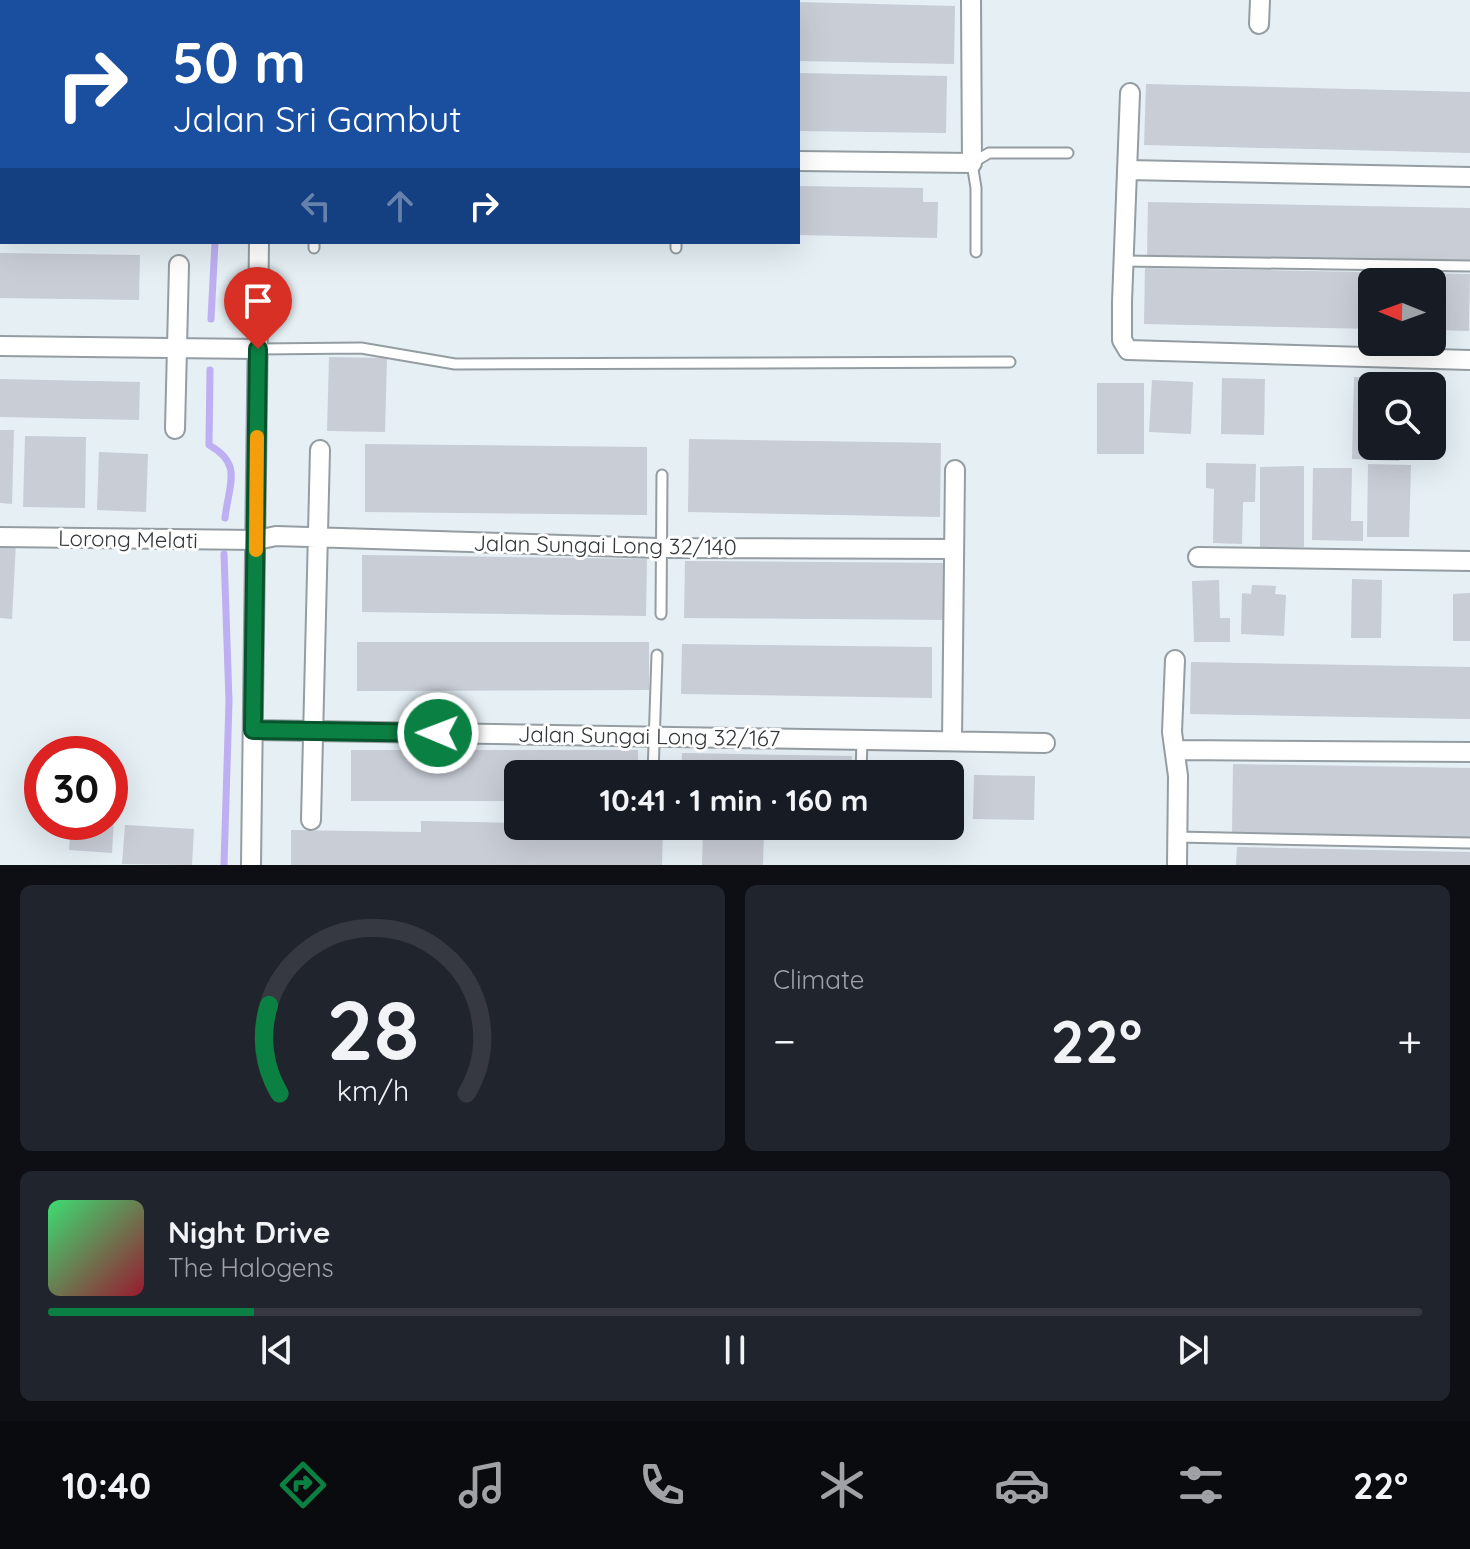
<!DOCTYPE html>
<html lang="en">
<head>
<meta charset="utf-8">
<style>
	:root { --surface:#171b24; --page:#20242c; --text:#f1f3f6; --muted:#9ea1a6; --line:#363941; --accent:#0b8043 }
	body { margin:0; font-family:Quicksand,sans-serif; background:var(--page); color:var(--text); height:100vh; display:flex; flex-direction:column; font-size:30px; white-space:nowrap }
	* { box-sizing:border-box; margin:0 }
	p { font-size:26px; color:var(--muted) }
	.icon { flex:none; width:44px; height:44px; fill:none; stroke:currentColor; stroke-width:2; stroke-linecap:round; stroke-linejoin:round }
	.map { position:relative; height:865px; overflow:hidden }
	.side { display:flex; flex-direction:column; gap:20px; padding:20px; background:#0d0f14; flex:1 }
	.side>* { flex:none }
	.banner { position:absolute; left:0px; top:0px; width:800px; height:244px; box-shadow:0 8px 32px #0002; background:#1a4fa0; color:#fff; overflow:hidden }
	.needle { width:52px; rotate:271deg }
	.controls { position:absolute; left:1358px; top:268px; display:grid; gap:16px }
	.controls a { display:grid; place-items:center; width:88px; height:88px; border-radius:12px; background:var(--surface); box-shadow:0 8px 32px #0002; font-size:40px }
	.speed { position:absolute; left:24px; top:736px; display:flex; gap:16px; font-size:40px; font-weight:700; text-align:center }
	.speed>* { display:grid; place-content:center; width:104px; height:104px; border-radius:50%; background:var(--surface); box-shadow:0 8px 32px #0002; line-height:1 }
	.speed .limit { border:12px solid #d22; background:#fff; color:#111 }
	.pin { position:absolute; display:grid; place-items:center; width:68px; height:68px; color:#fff; margin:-82px -34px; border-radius:50% 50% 50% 0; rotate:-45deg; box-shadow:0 0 8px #0007 }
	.pin .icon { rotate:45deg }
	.me { position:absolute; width:88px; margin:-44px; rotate:271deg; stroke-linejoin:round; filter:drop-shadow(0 0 6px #0008) }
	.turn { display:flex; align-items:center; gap:28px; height:168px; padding:0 40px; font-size:36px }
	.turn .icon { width:104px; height:104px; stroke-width:2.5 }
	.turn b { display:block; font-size:56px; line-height:68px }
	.lanes { display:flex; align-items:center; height:76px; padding:0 40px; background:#0003; justify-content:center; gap:40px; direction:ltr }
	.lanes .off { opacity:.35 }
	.big { font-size:60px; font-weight:700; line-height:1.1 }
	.side .widget { flex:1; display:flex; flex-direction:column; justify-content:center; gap:12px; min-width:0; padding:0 28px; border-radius:12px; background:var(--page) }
	.side .dial { align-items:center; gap:0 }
	.dial svg { height:208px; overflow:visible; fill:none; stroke:var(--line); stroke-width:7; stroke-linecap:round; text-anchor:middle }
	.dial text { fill:var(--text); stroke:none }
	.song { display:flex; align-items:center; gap:24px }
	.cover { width:96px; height:96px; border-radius:12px; background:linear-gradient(135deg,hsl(140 70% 55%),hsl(350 70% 35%)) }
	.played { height:8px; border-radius:4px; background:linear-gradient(90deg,var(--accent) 15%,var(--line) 15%) }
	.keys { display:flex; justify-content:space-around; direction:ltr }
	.heat { display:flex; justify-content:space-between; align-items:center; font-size:44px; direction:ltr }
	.side .tiles { flex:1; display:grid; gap:20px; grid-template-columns:1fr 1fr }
	.widget:last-child { grid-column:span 2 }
	.trip { position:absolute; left:504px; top:760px; width:460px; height:80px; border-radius:12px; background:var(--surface); box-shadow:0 8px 32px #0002; font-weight:700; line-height:80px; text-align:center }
	.tab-bar { display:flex; height:128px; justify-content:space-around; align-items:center; background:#090b0e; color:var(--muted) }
	.tab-bar .icon { width:56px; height:56px }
	.tab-bar .selected { color:var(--accent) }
	.tab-bar b { font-size:36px; color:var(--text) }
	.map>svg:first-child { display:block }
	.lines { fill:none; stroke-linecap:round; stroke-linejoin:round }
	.stream { stroke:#bdaff1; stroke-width:7 }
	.building { fill:#c9cdd6 }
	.service-casing { stroke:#949da2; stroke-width:13 }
	.minor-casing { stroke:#949da2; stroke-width:22 }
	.service { stroke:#fff; stroke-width:9 }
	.minor { stroke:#fff; stroke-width:18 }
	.route-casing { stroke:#07532c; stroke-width:20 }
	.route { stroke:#0b8043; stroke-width:14 }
	.slow { stroke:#f59e0b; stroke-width:14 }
	.labels { text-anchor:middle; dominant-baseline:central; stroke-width:6; stroke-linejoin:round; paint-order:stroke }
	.street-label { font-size:22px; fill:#333739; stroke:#fff }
</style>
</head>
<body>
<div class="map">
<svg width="1470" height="865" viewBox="0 0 1470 865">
	<rect width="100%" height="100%" fill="#e5eff4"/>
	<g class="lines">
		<path class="stream" d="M 235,0 L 235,2
			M 211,319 L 215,242
			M 210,370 L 209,445 C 243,464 229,483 225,518
			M 224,865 L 229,701 L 224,554"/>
	</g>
	<path class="building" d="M 798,2 L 955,6 L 954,64 L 798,61 Z
		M 798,73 L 947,76 L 946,133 L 798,131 Z
		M 1146,84 L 1470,92 L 1470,153 L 1144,145 Z
		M 798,186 L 923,188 L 923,202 L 938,202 L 937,238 L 798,235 Z
		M 1148,202 L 1470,208 L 1470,262 L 1147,256 Z
		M 0,253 L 140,255 L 139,300 L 0,298 Z
		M 1145,268 L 1470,274 L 1469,331 L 1432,330 L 1432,282 L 1372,282 L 1372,329 L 1144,324 Z
		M 329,357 L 387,358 L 385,432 L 327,431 Z
		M 1354,377 L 1402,378 L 1402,386 L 1372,386 L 1372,446 L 1400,446 L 1399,461 L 1352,459 Z
		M 1222,378 L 1265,379 L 1264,435 L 1221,434 Z
		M 0,379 L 140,382 L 139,420 L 0,417 Z
		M 1152,380 L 1193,382 L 1191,434 L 1149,432 Z
		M 1097,383 L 1144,383 L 1144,454 L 1097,454 Z
		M 0,430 L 14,430 L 12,504 L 0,503 Z
		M 25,436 L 86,437 L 85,508 L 23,507 Z
		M 689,439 L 941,443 L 940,517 L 688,512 Z
		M 365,444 L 647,447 L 647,515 L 365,512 Z
		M 99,452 L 148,454 L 146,512 L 97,510 Z
		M 1206,463 L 1256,464 L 1255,502 L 1243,502 L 1242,544 L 1213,543 L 1214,489 L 1206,488 Z
		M 1368,464 L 1411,465 L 1409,537 L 1367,537 Z
		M 1304,466 L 1304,547 L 1260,548 L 1260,467 Z
		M 1313,468 L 1352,468 L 1351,521 L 1363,521 L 1363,541 L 1312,540 Z
		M 0,541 L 16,542 L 12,619 L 0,618 Z
		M 362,555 L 647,559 L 646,616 L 362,612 Z
		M 685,561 L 953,563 L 953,620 L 684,618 Z
		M 1352,579 L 1382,580 L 1381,638 L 1351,638 Z
		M 1219,580 L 1220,618 L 1230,618 L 1230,642 L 1194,642 L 1192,581 Z
		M 1252,585 L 1276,586 L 1275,594 L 1286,595 L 1284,636 L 1241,634 L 1242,593 L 1251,594 Z
		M 1470,593 L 1470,641 L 1453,641 L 1453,594 Z
		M 357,642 L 649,642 L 649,690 L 357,691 Z
		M 682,644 L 932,647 L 932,698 L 681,694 Z
		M 1191,662 L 1470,667 L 1470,719 L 1190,714 Z
		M 351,750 L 638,750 L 638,774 L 518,774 L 518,801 L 351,801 Z
		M 682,753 L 852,756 L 852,774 L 681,774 Z
		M 1233,764 L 1470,768 L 1470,839 L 1232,835 Z
		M 974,775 L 1035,776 L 1034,820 L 973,819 Z
		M 110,818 L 114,818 L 112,853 L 69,850 L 71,822 L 110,822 Z
		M 421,821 L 663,826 L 662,865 L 291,865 L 291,830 L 421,832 Z
		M 125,825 L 194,829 L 192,865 L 122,864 Z
		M 703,829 L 764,831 L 763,865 L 702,865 Z
		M 1237,847 L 1470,852 L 1470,865 L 1236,865 Z"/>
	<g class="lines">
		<g class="service-casing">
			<path id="service" d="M 684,0 L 684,2
				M 314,248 L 314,242
				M 676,248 L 676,242
				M 976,252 L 976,188 L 972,163 L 989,153 L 1068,153
				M 1124,261 L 1470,266
				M 258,349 L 361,348 L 455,364 L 1010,362
				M 661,614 L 662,475
				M 653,774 L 657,655
				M 861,774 L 862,739
				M 1177,837 L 1470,843"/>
		</g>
		<g class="minor-casing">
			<path id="minor" d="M 261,2 L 261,0
				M 315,2 L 315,0
				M 1259,24 L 1260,0
				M 1130,93 L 1122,302 L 1122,340 L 1128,350 L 1470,360
				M 0,152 L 2,152
				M 798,161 L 972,163 L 971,0
				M 1128,170 L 1470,177
				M 0,346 L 258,349
				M 175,429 L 179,265
				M 0,537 L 257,540 L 276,536 L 659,548 L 954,549
				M 1198,557 L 1470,561
				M 1175,660 L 1172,732 L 1178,776 L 1177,865
				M 253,730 L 1045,743
				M 952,741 L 955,470
				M 1176,750 L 1470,752
				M 311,820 L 320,450
				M 251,865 L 259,242"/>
		</g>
		<use href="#service" class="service"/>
		<use href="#minor" class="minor"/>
	</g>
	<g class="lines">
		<g class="route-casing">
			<path id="route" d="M 258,349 L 253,730 L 438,733"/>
		</g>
		<use href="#route" class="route"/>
		<path class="slow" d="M 256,550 L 257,437"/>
	</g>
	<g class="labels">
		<g class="street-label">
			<text transform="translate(128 539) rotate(1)">Lorong Melati</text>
			<text transform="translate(605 545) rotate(1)">Jalan Sungai Long 32/140</text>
			<text transform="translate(649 736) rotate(1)">Jalan Sungai Long 32/167</text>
		</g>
	</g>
</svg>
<div class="controls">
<a><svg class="needle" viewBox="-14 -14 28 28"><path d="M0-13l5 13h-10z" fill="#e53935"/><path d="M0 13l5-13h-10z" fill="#9ea1a6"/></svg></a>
<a><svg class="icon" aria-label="search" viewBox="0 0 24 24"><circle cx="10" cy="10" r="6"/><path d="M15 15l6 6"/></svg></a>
</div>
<div class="speed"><div class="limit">30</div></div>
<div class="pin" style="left:258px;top:349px;background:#d93025"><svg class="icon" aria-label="arrive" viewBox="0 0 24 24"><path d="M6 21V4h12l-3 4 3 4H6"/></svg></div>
<svg class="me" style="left:438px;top:733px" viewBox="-20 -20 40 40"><circle r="17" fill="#0b8043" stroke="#fff" stroke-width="3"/><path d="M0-11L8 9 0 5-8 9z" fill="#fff"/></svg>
<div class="trip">10:41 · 1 min · 160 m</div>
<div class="banner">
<div class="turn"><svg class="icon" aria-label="right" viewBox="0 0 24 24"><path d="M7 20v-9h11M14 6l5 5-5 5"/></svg><div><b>50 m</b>Jalan Sri Gambut</div></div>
<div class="lanes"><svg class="icon off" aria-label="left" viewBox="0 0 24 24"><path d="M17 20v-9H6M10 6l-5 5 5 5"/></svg><svg class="icon off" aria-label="ahead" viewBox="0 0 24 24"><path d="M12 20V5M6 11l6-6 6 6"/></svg><svg class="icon" aria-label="right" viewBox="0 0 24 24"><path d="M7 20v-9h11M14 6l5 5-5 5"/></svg></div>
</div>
</div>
<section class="side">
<div class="tiles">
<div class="widget dial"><svg viewBox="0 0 100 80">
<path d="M14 69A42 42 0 1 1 86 69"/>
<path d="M14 69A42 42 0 0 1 10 35" stroke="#0b8043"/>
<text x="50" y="56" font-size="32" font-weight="700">28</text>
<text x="50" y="72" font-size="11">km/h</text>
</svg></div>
<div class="widget"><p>Climate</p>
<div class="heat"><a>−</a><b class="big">22°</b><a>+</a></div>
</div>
<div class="widget">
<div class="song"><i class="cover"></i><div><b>Night Drive</b><p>The Halogens</p></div></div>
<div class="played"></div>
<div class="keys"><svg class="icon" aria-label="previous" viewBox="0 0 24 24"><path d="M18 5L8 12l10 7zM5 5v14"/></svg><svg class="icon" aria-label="pause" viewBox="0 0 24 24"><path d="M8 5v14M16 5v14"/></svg><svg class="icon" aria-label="next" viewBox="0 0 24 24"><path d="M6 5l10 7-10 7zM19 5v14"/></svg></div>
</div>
</div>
</section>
<nav class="tab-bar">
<b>10:40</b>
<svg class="icon selected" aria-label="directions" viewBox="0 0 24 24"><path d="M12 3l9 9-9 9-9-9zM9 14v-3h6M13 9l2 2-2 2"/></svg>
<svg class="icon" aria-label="music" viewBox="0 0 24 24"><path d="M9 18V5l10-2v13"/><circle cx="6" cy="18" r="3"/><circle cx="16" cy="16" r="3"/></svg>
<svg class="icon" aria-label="phone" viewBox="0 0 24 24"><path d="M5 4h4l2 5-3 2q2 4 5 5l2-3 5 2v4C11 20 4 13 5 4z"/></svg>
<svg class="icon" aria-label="climate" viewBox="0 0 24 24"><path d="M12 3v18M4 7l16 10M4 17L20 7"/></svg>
<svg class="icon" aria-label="car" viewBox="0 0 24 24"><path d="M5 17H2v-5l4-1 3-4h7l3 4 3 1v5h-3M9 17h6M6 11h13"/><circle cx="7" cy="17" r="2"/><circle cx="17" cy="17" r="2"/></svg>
<svg class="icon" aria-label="filters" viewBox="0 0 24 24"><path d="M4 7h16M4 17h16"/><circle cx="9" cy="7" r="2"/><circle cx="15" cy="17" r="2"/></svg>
<b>22°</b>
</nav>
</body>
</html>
